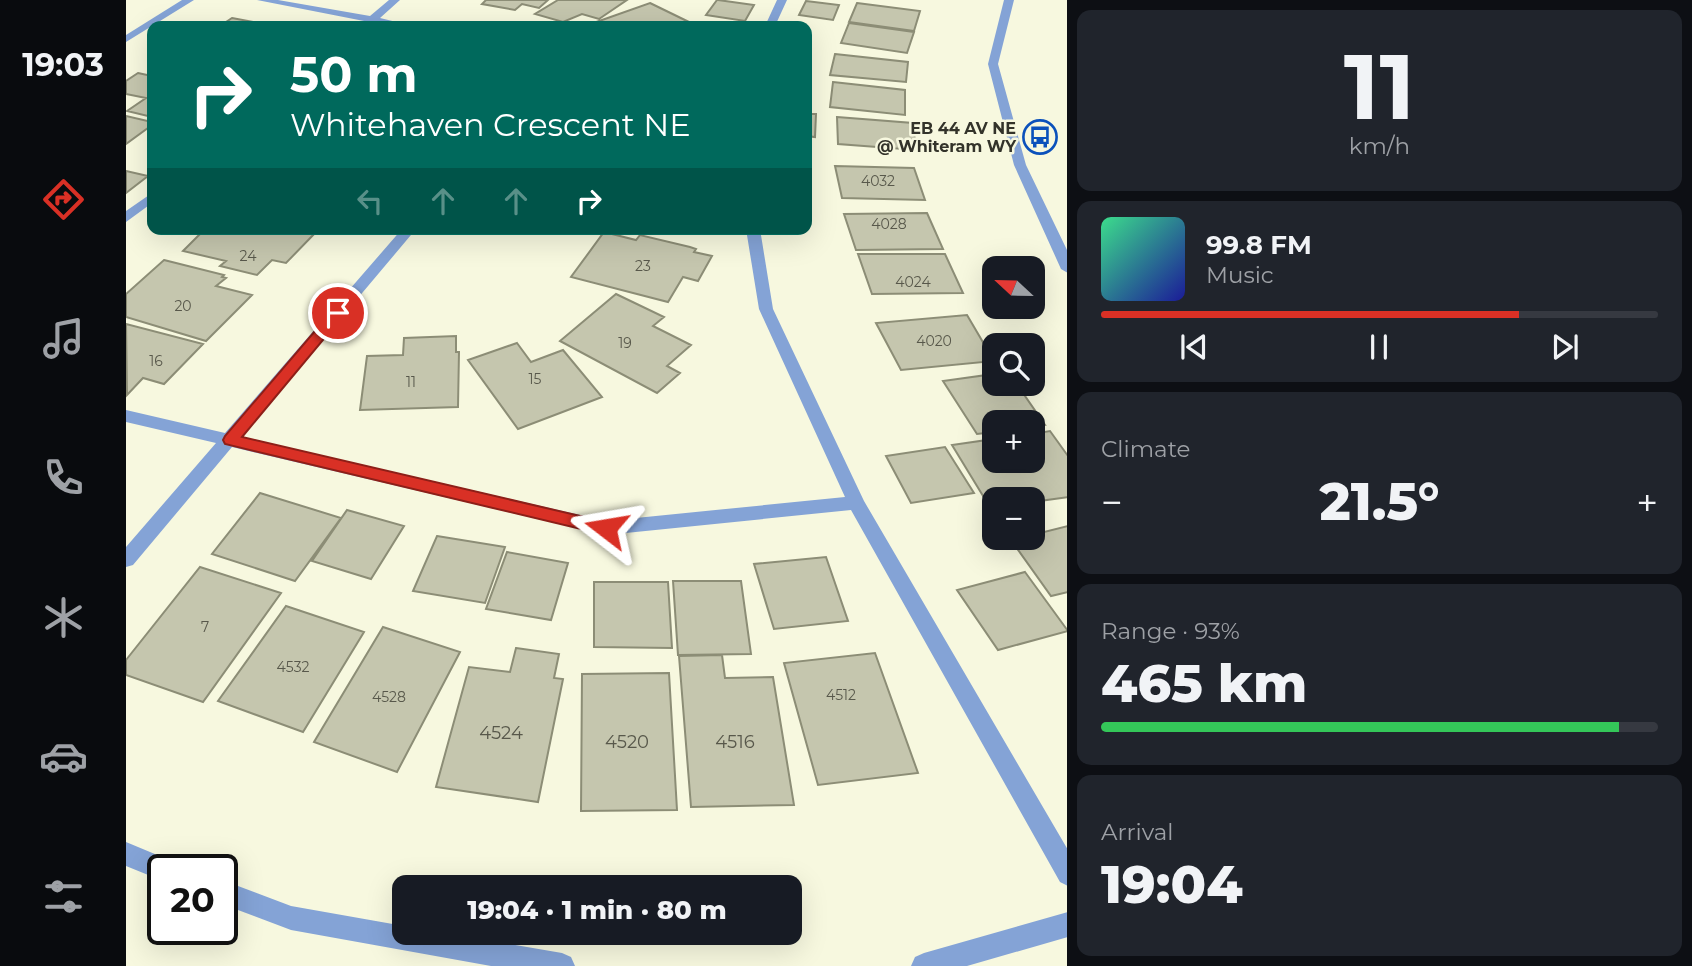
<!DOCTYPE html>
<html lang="en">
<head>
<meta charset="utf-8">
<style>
	:root { --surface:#171b24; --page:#20242c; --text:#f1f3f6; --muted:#9ea1a6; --line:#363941; --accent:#d93025 }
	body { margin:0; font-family:Montserrat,sans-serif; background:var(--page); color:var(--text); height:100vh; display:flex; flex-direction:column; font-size:26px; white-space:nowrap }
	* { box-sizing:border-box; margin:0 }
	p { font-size:23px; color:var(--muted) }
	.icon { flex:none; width:38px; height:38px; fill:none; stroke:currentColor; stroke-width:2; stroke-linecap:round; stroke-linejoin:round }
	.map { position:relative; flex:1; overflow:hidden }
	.sheet { display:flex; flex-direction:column; gap:10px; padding:10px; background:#0d0f14; width:625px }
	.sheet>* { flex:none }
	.banner { position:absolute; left:21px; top:21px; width:665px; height:214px; border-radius:14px; box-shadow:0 7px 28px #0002; background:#00695c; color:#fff; overflow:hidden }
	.needle { width:46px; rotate:292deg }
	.controls { position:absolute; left:856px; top:256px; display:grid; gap:14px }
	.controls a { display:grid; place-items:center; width:63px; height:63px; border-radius:14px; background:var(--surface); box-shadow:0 7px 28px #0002; font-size:35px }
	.speed { position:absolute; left:21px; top:854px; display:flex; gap:14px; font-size:35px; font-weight:700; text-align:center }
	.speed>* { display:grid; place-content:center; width:91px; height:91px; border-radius:50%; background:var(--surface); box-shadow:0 7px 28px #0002; line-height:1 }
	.speed .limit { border:4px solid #111; border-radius:10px; background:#fff; color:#111 }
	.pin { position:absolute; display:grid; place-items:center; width:60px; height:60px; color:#fff; margin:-30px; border:4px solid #fff; border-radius:50%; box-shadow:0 2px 7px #0007 }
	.me { position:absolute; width:77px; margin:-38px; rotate:284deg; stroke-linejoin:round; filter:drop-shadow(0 0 5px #0008) }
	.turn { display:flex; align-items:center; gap:24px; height:147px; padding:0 28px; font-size:32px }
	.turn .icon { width:91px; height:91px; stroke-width:2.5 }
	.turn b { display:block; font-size:49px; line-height:60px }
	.lanes { display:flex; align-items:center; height:66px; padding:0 28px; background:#0003; justify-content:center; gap:35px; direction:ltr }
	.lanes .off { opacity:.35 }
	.big { font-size:52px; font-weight:800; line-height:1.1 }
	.sheet .card { flex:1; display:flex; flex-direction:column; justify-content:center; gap:10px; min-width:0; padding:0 24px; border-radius:14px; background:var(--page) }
	.sheet .dial { align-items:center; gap:0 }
	.dial b { font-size:91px; line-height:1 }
	.song { display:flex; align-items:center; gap:21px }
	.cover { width:84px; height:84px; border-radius:10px; background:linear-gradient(135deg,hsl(150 70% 55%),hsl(240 70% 35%)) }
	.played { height:7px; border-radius:4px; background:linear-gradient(90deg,var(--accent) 75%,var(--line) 75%) }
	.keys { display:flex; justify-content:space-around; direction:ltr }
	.heat { display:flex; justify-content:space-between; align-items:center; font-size:38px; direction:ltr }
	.charge { height:10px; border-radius:5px; background:linear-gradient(90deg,#34c759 93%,var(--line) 0) }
	.trip { position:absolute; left:266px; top:875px; width:410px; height:70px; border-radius:14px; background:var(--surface); box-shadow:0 7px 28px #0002; font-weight:800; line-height:70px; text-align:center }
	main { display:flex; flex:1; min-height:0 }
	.dock { display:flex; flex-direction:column; width:126px; justify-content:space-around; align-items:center; background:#090b0e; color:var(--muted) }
	.dock .icon { width:49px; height:49px }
	.dock .active { color:var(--accent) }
	.dock b { font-size:32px; color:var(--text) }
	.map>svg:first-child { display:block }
	.building { fill:#c5c6ae; stroke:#8c8d76; stroke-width:2 }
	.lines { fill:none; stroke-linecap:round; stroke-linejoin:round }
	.minor { fill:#84a3d6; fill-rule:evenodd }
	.route { fill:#d93025; stroke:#8d1f18; stroke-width:2 }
	.labels { text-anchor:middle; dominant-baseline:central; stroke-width:5; stroke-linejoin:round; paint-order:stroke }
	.number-label { font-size:14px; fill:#58584b }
	.far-poi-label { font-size:16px; font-weight:bold; fill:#33332a; stroke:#f7f8df; text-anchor:end }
	.near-number-label { font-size:18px; fill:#58584b }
</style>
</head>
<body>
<main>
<nav class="dock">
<b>19:03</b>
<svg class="icon active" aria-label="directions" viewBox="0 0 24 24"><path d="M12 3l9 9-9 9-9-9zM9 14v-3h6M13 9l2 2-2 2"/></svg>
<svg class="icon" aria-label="music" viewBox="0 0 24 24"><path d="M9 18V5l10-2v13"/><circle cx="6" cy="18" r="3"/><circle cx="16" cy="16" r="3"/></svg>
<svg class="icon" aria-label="phone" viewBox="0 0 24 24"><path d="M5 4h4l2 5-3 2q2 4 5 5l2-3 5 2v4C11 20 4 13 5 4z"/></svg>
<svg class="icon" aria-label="climate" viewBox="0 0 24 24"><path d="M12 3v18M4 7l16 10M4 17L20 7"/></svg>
<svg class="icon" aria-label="car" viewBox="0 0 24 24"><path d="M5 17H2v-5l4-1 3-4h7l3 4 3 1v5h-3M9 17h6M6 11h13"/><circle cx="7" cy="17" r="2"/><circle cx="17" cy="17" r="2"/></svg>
<svg class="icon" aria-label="filters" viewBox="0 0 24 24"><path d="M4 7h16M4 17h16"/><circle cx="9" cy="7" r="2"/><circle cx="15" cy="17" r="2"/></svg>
</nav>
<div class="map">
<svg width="942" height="966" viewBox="0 0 942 966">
	<rect width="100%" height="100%" fill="#f7f8df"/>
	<path class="building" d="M 360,0 L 422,0 L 413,8 L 396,4 L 389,10 L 356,4 Z
		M 432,0 L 501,0 L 473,19 L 456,14 L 437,22 L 409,14 Z
		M 591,0 L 592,0 L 628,5 L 619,21 L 580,15 Z
		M 680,1 L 713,5 L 707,20 L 673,15 Z
		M 524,3 L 565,23 L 557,26 L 459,26 Z
		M 731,3 L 794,11 L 788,31 L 723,22 Z
		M 106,18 L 148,26 L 94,26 Z
		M 723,23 L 788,32 L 781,53 L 715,43 Z
		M 709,54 L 782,62 L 780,82 L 704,75 Z
		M 12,73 L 26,76 L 26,117 L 1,111 L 20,98 L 0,94 L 0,81 Z
		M 707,82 L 779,90 L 779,115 L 704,107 Z
		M 681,114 L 690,114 L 689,137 L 681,136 Z
		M 0,116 L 26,122 L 26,125 L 0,144 Z
		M 711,117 L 787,123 L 790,150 L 712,144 Z
		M 709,166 L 788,168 L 799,200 L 716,198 Z
		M 0,171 L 22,176 L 0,193 Z
		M 801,213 L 817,249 L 730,250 L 718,214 Z
		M 79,229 L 182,229 L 191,231 L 160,263 L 146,260 L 131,275 L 94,266 L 100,261 L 57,251 Z
		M 478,232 L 510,240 L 514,235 L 564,247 L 570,249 L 568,252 L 586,256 L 572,281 L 557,277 L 542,302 L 445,277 Z
		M 732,254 L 819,254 L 837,293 L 746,294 Z
		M 38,260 L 98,275 L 96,277 L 100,278 L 90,286 L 126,295 L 80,341 L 0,317 L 0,294 Z
		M 490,294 L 538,317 L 527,326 L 565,345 L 541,366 L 554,373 L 531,393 L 434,341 Z
		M 841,315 L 868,361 L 775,370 L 750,323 Z
		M 0,324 L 77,344 L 38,384 L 17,378 L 1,395 Z
		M 330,336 L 330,352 L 333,352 L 332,407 L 234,410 L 241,356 L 277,355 L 278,338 Z
		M 391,343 L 405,362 L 437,350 L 476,397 L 392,429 L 342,360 Z
		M 868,374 L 868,383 L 890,383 L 919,425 L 906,426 L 906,422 L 868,422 L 868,432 L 851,434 L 817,381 Z
		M 924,431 L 942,456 L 942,497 L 906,502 L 906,499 L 868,499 L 868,508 L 865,509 L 826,445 L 868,439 L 868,460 L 906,460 L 906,434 Z
		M 819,447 L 848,493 L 785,503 L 760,456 Z
		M 134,493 L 215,518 L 169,581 L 86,554 Z
		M 221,510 L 278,526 L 245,579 L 186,561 Z
		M 942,526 L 942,592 L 925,596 L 885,540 L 906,537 L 906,535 Z
		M 311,536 L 379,547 L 359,603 L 287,591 Z
		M 381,552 L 442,563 L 425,620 L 360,609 Z
		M 700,557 L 722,621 L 648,629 L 628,564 Z
		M 74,567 L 155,593 L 77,702 L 0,675 L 0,660 Z
		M 899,572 L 942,631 L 872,650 L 831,590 Z
		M 547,581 L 615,581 L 625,654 L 552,655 Z
		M 468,582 L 542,582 L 546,648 L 468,647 Z
		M 160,606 L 238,632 L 177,732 L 92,701 Z
		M 257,627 L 334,652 L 271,772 L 188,742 Z
		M 390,648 L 433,654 L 428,678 L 437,679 L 412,802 L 310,787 L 343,667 L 384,672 Z
		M 749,653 L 792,773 L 692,785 L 658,663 Z
		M 596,655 L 599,678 L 647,677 L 668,805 L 565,807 L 553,656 Z
		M 543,673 L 551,810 L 455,811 L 456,674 Z"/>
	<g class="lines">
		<path class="minor" d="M 56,0 L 68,0 L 0,42 L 0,35 Z
			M 131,0 L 152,0 L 244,16 L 263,0 L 274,0 L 254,18 L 287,26 L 248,23 L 238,26 L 238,21 Z
			M 651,0 L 661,0 L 649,26 L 639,26 Z
			M 878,0 L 888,0 L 872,64 L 900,165 L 942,252 L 942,273 L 935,269 L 888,165 L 862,64 Z
			M 26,193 L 26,203 L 0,222 L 0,211 Z
			M 276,229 L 290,229 L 115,437 L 480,521 L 719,497 L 633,309 L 620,229 L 634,229 L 647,309 L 738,501 L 942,850 L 942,886 L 934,882 L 725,510 L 480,535 L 106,447 L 7,565 L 0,567 L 0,547 L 90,443 L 0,422 L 0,410 L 99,433 Z
			M 0,842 L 48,862 L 52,870 L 37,870 L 37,881 L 0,866 Z
			M 96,880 L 165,906 L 278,926 L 278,933 L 319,933 L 436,953 L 445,957 L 449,966 L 365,966 L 165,930 L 96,904 Z
			M 942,912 L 942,937 L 841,966 L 785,966 L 789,957 L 798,953 Z"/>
	</g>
	<path class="route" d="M 212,309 L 219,313 L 217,316 L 116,437 L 480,522 L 486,524 L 488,528 L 486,533 L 480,535 L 99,444 L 97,440 L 99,436 L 207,310 Z"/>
	<defs>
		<g id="bus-ring" transform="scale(1.75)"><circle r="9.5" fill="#f7f8df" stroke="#0b51bb" stroke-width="1.5"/><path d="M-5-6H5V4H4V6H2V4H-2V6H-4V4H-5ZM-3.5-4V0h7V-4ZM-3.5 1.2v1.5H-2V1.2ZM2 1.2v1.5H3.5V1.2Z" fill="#0b51bb"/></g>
	</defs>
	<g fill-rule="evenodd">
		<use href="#bus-ring" x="914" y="137"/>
	</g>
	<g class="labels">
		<g class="number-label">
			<text x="752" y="181">4032</text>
			<text x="763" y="224">4028</text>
			<text x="122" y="256">24</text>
			<text x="517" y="266">23</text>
			<text x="787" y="282">4024</text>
			<text x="57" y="306">20</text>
			<text x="808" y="341">4020</text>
			<text x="499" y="343">19</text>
			<text x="30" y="361">16</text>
			<text x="409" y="379">15</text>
			<text x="285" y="382">11</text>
			<text x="79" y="627">7</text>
			<text x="167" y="667">4532</text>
			<text x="715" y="695">4512</text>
			<text x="263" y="697">4528</text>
		</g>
		<g class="far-poi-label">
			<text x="890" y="128">EB 44 AV NE<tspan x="890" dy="18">@ Whiteram WY</tspan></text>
		</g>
		<g class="near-number-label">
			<text x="375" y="733">4524</text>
			<text x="501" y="742">4520</text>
			<text x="609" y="742">4516</text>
		</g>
	</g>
</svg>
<div class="controls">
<a><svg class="needle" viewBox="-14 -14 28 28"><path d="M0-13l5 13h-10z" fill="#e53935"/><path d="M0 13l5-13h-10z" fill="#9ea1a6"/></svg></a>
<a><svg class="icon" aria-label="search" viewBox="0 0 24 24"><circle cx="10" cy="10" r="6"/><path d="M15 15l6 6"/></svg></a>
<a>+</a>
<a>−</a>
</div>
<div class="speed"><div class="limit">20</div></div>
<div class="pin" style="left:212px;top:313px;background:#d93025"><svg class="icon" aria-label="arrive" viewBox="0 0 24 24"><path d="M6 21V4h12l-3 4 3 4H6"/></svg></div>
<svg class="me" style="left:480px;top:528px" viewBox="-20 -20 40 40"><path d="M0-17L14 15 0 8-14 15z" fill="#d93025" stroke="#fff" stroke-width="4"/></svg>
<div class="trip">19:04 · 1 min · 80 m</div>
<div class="banner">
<div class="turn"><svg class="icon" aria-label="right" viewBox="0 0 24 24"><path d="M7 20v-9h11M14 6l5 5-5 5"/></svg><div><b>50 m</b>Whitehaven Crescent NE</div></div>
<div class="lanes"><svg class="icon off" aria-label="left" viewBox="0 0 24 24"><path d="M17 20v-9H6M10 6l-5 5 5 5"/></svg><svg class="icon off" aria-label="ahead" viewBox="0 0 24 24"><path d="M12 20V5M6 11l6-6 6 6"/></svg><svg class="icon off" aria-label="ahead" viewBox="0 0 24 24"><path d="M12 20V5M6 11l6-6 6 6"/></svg><svg class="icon" aria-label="right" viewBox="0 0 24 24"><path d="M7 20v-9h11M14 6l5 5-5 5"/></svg></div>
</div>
</div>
<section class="sheet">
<div class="card dial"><b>11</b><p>km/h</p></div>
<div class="card">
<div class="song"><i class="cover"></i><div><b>99.8 FM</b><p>Music</p></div></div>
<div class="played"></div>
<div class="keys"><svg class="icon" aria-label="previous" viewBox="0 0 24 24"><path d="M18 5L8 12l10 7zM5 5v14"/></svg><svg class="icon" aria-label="pause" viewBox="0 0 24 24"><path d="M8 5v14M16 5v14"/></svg><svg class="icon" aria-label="next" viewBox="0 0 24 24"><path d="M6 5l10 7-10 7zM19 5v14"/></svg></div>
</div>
<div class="card"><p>Climate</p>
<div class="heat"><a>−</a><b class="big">21.5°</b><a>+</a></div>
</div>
<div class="card"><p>Range · 93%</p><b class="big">465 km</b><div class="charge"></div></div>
<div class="card"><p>Arrival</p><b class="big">19:04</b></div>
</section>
</main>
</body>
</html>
